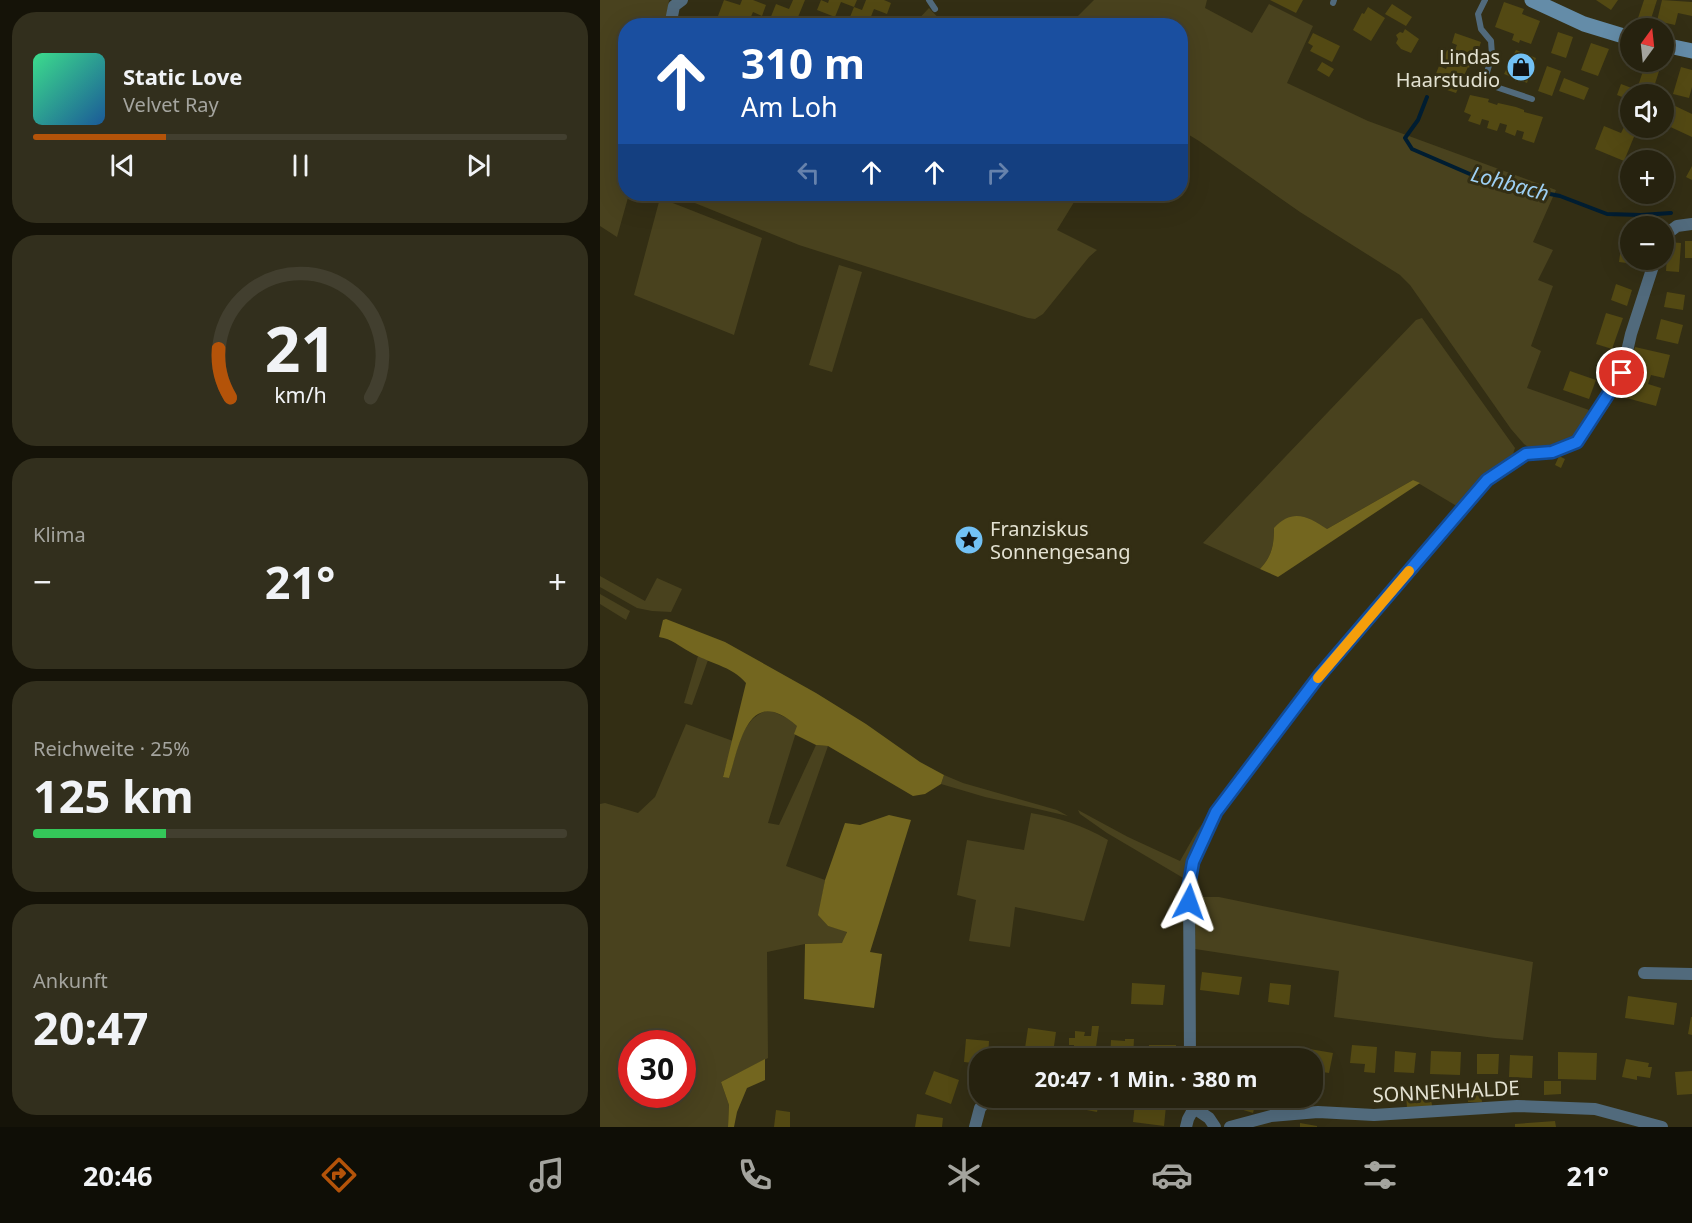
<!DOCTYPE html>
<html lang="de">
<head>
<meta charset="utf-8">
<style>
	:root { --surface:#26220f; --page:#322f1d; --text:#f1f3f6; --muted:#a4a49e; --line:#423f2f; --accent:#b45309 }
	body { margin:0; font-family:"Noto Sans",sans-serif; background:var(--page); color:var(--text); height:100vh; display:flex; flex-direction:column; font-size:22px; white-space:nowrap }
	* { box-sizing:border-box; margin:0 }
	p { font-size:20px; color:var(--muted) }
	.icon { flex:none; width:33px; height:33px; fill:none; stroke:currentColor; stroke-width:2; stroke-linecap:round; stroke-linejoin:round }
	.map { position:relative; flex:1; overflow:hidden }
	.drawer { display:flex; flex-direction:column; gap:12px; padding:12px; background:#151308; width:600px }
	.drawer>* { flex:none }
	.hud { position:absolute; left:18px; top:18px; width:570px; height:183px; border-radius:24px; box-shadow:0 6px 24px #0002,0 0 0 2px var(--line); background:#1a4fa0; color:#fff; overflow:hidden }
	.needle { width:39px; rotate:15deg }
	.buttons { position:absolute; left:1020px; top:18px; display:grid; gap:12px }
	.buttons a { display:grid; place-items:center; width:54px; height:54px; border-radius:50%; background:var(--surface); box-shadow:0 6px 24px #0002,0 0 0 2px var(--line); font-size:30px }
	.speed { position:absolute; left:18px; top:1030px; display:flex; gap:12px; font-size:30px; font-weight:700; text-align:center }
	.speed>* { display:grid; place-content:center; width:78px; height:78px; border-radius:50%; background:var(--surface); box-shadow:0 6px 24px #0002,0 0 0 2px var(--line); line-height:1 }
	.speed .limit { border:9px solid #d22; background:#fff; color:#111 }
	.pin { position:absolute; display:grid; place-items:center; width:51px; height:51px; color:#fff; margin:-26px; border:3px solid #fff; border-radius:50%; box-shadow:0 2px 6px #0007 }
	.me { position:absolute; width:66px; margin:-33px; rotate:4deg; stroke-linejoin:round; filter:drop-shadow(0 0 4px #0008) }
	.turn { display:flex; align-items:center; gap:21px; height:126px; padding:0 24px; font-size:27px }
	.turn .icon { width:78px; height:78px; stroke-width:2.5 }
	.turn b { display:block; font-size:42px; line-height:51px }
	.lanes { display:flex; align-items:center; height:57px; padding:0 24px; background:#0003; justify-content:center; gap:30px; direction:ltr }
	.lanes .off { opacity:.35 }
	.big { font-size:45px; font-weight:700; line-height:1.1 }
	.drawer .widget { flex:1; display:flex; flex-direction:column; justify-content:center; gap:9px; min-width:0; padding:0 21px; border-radius:24px; background:var(--page) }
	.drawer .dial { align-items:center; gap:0 }
	.dial svg { height:156px; overflow:visible; fill:none; stroke:var(--line); stroke-width:7; stroke-linecap:round; text-anchor:middle }
	.dial text { fill:var(--text); stroke:none }
	.song { display:flex; align-items:center; gap:18px }
	.cover { width:72px; height:72px; border-radius:9px; background:linear-gradient(135deg,hsl(150 70% 55%),hsl(210 70% 35%)) }
	.played { height:6px; border-radius:3px; background:linear-gradient(90deg,var(--accent) 25%,var(--line) 25%) }
	.keys { display:flex; justify-content:space-around; direction:ltr }
	.heat { display:flex; justify-content:space-between; align-items:center; font-size:33px; direction:ltr }
	.charge { height:9px; border-radius:4px; background:linear-gradient(90deg,#34c759 25%,var(--line) 0) }
	.trip { position:absolute; left:369px; top:1048px; width:354px; height:60px; border-radius:24px; background:var(--surface); box-shadow:0 6px 24px #0002,0 0 0 2px var(--line); font-weight:700; line-height:60px; text-align:center }
	.tab-bar { display:flex; height:96px; justify-content:space-around; align-items:center; background:#0f0e06; color:var(--muted) }
	.tab-bar .icon { width:42px; height:42px }
	.tab-bar .selected { color:var(--accent) }
	.tab-bar b { font-size:27px; color:var(--text) }
	main { display:flex; flex:1; min-height:0 }
	.map>svg:first-child { display:block }
	.green { fill:#49421e; fill-rule:evenodd }
	.forest { fill:#73661f }
	.lines { fill:none; stroke-linecap:round; stroke-linejoin:round }
	.stream { stroke:#001d31; stroke-width:4 }
	.building { fill:#534913 }
	.lane { stroke:#516a7c; stroke-width:6 }
	.street { stroke:#516a7c; stroke-width:12 }
	.secondary { stroke:#648ca8; stroke-width:15 }
	.route-casing { stroke:#114b97; stroke-width:15 }
	.route { stroke:#1a73e8; stroke-width:10 }
	.slow { stroke:#f59e0b; stroke-width:10 }
	.labels { text-anchor:middle; dominant-baseline:central; stroke-width:6; stroke-linejoin:round; paint-order:stroke }
	.poi-label { font-size:20px; fill:#e3e1d1; stroke:#332e14; text-anchor:end }
	.street-label { font-size:20px; fill:#e3e1d1; stroke:#332e14 }
	.water-label { font-size:21px; font-style:italic; fill:#9ed0f4; stroke:#332e14 }
</style>
</head>
<body>
<main>
<section class="drawer">
<div class="widget">
<div class="song"><i class="cover"></i><div><b>Static Love</b><p>Velvet Ray</p></div></div>
<div class="played"></div>
<div class="keys"><svg class="icon" aria-label="previous" viewBox="0 0 24 24"><path d="M18 5L8 12l10 7zM5 5v14"/></svg><svg class="icon" aria-label="pause" viewBox="0 0 24 24"><path d="M8 5v14M16 5v14"/></svg><svg class="icon" aria-label="next" viewBox="0 0 24 24"><path d="M6 5l10 7-10 7zM19 5v14"/></svg></div>
</div>
<div class="widget dial"><svg viewBox="0 0 100 80">
<path d="M14 69A42 42 0 1 1 86 69"/>
<path d="M14 69A42 42 0 0 1 8 44" stroke="#b45309"/>
<text x="50" y="56" font-size="32" font-weight="700">21</text>
<text x="50" y="72" font-size="11">km/h</text>
</svg></div>
<div class="widget"><p>Klima</p>
<div class="heat"><a>−</a><b class="big">21°</b><a>+</a></div>
</div>
<div class="widget"><p>Reichweite · 25%</p><b class="big">125 km</b><div class="charge"></div></div>
<div class="widget"><p>Ankunft</p><b class="big">20:47</b></div>
</section>
<div class="map">
<svg width="1092" height="1127" viewBox="0 0 1092 1127">
	<rect width="100%" height="100%" fill="#332e14"/>
	<path class="green" d="M 0,0 L 69,0 L 66,25 L 26,26 L 26,194 L 29,194 L 17,237 L 0,226 Z
		M 494,0 L 607,0 L 605,8 L 652,33 L 669,4 L 713,26 L 687,83 L 768,121 L 956,190 L 933,242 L 953,250 L 938,280 L 953,286 L 931,346 L 941,351 L 927,388 L 989,410 C 972,445 971,443 935,452 L 924,444 L 911,429 L 810,285 L 800,275 L 700,212 L 599,141 L 581,130 L 580,26 L 468,26 Z
		M 329,8 L 345,25 L 346,25 L 313,25 Z
		M 88,194 L 479,194 L 457,230 L 497,250 L 489,257 L 443,314 L 435,319 L 428,318 L 199,245 L 85,199 Z
		M 60,198 L 162,238 L 134,335 L 34,295 Z
		M 239,265 L 262,272 L 232,372 L 209,365 Z
		M 822,318 L 915,448 L 913,454 L 884,479 L 860,508 L 813,480 L 727,529 L 674,528 C 674,545 672,556 660,569 L 603,543 L 816,320 Z
		M 0,576 L 45,601 L 57,578 L 82,589 L 71,612 L 52,611 L 37,608 L 0,587 Z
		M 0,594 L 30,611 L 26,620 L 0,604 Z
		M 98,656 L 108,660 L 92,705 L 84,703 Z
		M 170,710 L 189,719 L 198,726 L 168,823 L 179,825 L 216,745 L 228,746 L 186,866 L 225,880 L 219,915 L 228,926 L 247,931 L 243,943 L 205,944 L 167,952 L 168,1058 L 121,1082 L 129,1105 L 128,1127 L 0,1127 L 0,804 L 5,803 L 38,813 L 55,797 L 86,724 L 133,741 L 123,776 L 129,778 C 136,754 141,715 170,710 ZM 32,1044 L 82,1044 L 82,1095 L 32,1095 Z
		M 344,775 L 363,783 L 457,810 L 468,816 L 385,797 L 341,784 Z
		M 630,786 L 612,813 L 600,837 L 585,879 L 507,833 L 480,814 L 478,810 L 528,837 L 580,861 L 597,831 Z
		M 431,813 C 459,818 483,825 508,840 L 484,921 L 415,907 L 410,947 L 369,941 L 376,900 L 357,895 L 367,840 L 424,850 Z
		M 596,897 L 619,897 L 933,962 L 923,1040 L 895,1038 L 734,1017 L 739,971 L 595,949 Z"/>
	<path class="forest" d="M 813,480 L 820,483 L 678,577 L 660,569 C 672,556 674,545 674,528 C 692,508 708,516 727,529 Z
		M 66,619 L 125,642 L 216,693 L 266,724 L 320,762 L 344,775 L 341,784 L 325,794 L 313,796 L 228,746 L 216,745 L 194,734 L 197,726 C 149,684 140,742 129,778 L 123,777 L 146,683 C 132,666 108,663 90,652 C 79,646 72,639 59,637 L 63,620 Z
		M 289,815 L 311,820 L 270,952 L 282,954 L 274,1008 L 204,999 L 205,944 L 242,943 L 247,932 L 228,926 L 218,915 L 225,880 L 245,823 L 260,825 Z
		M 165,1059 L 165,1080 L 147,1088 L 137,1112 L 134,1127 L 128,1127 L 129,1105 L 121,1082 Z"/>
	<g class="lines">
		<path class="stream" d="M 827,97 L 818,120 L 805,138 L 812,149 L 886,181 L 960,196 L 1007,214 L 1041,215 L 1071,213"/>
	</g>
	<path class="building" d="M 124,0 L 140,5 L 142,0 L 153,0 L 166,5 L 162,16 L 153,12 L 147,26 L 142,26 L 118,16 Z
		M 193,0 L 205,0 L 196,22 L 183,17 L 180,26 L 158,26 L 162,16 L 170,19 L 176,4 L 189,9 Z
		M 221,0 L 228,3 L 229,0 L 257,0 L 254,7 L 241,2 L 235,17 L 217,10 Z
		M 266,0 L 284,0 L 291,3 L 287,14 L 274,9 L 268,24 L 250,17 L 254,7 L 262,10 Z
		M 670,0 L 703,0 L 696,13 Z
		M 996,0 L 1018,0 L 1011,10 Z
		M 1044,0 L 1057,0 L 1050,22 L 1038,18 Z
		M 1062,0 L 1092,2 L 1092,16 L 1078,13 L 1075,25 L 1057,21 Z
		M 904,2 L 924,9 L 922,14 L 940,21 L 931,44 L 920,40 L 919,43 L 912,40 L 914,34 L 895,27 Z
		M 792,4 L 812,17 L 806,26 L 785,14 Z
		M 768,7 L 785,18 L 771,41 L 753,30 L 762,13 L 764,14 Z
		M 805,29 L 819,39 L 811,53 L 801,49 L 796,43 L 798,39 L 796,35 L 800,32 L 803,33 Z
		M 958,32 L 973,37 L 966,58 L 951,53 Z
		M 713,33 L 740,46 L 732,62 L 710,51 L 713,46 L 708,43 Z
		M 855,33 L 881,42 L 875,60 L 872,59 L 869,68 L 868,67 L 856,93 L 838,87 L 842,79 L 835,76 L 839,66 L 846,69 L 849,62 L 843,60 L 847,50 L 854,52 L 857,45 L 852,43 Z
		M 991,43 L 1009,49 L 998,76 L 981,70 Z
		M 916,50 L 936,58 L 927,83 L 904,74 Z
		M 722,62 L 734,69 L 729,77 L 717,70 Z
		M 1046,62 L 1062,62 L 1052,93 L 1037,89 Z
		M 947,66 L 961,71 L 952,96 L 938,91 Z
		M 1081,67 L 1092,70 L 1092,87 L 1089,98 L 1073,94 Z
		M 964,78 L 989,88 L 984,100 L 959,91 Z
		M 1021,84 L 1037,90 L 1035,94 L 1030,94 L 1030,100 L 1017,95 Z
		M 870,95 L 889,99 L 888,102 L 897,105 L 898,103 L 916,107 L 924,110 L 924,112 L 943,117 L 934,143 L 922,139 L 924,132 L 917,130 L 915,136 L 905,132 L 907,125 L 900,123 L 897,131 L 887,128 L 889,121 L 882,119 L 880,125 L 868,121 L 871,115 L 864,112 Z
		M 1071,104 L 1092,114 L 1092,137 L 1064,124 Z
		M 1004,126 L 1021,133 L 1024,127 L 1036,132 L 1024,161 L 995,149 Z
		M 1092,166 L 1092,180 L 1086,177 Z
		M 1022,240 L 1030,241 L 1030,260 L 1044,260 L 1043,265 L 1019,262 Z
		M 1085,241 L 1092,241 L 1092,258 L 1085,258 Z
		M 1068,242 L 1081,243 L 1079,272 L 1066,271 Z
		M 1016,284 L 1032,290 L 1027,306 L 1011,300 Z
		M 1067,292 L 1085,295 L 1083,310 L 1064,307 Z
		M 1006,313 L 1023,318 L 1012,349 L 996,344 Z
		M 1061,319 L 1083,325 L 1078,344 L 1056,339 Z
		M 1035,347 L 1070,355 L 1064,378 L 1051,375 L 1048,384 L 1061,388 L 1056,406 L 1023,397 L 1028,379 L 1042,382 L 1045,373 L 1029,369 Z
		M 970,371 L 996,380 L 989,399 L 963,390 Z
		M 959,456 L 965,459 L 961,468 L 955,465 Z
		M 602,972 L 642,977 L 639,995 L 600,990 Z
		M 532,983 L 565,985 L 563,1005 L 531,1004 Z
		M 670,983 L 691,985 L 689,1005 L 668,1002 Z
		M 1028,996 L 1077,1003 L 1074,1025 L 1025,1018 Z
		M 1091,1017 L 1092,1017 L 1092,1035 L 1088,1034 Z
		M 492,1026 L 499,1026 L 495,1054 L 473,1053 L 474,1045 L 469,1045 L 469,1038 L 475,1038 L 475,1031 L 485,1032 L 484,1036 L 491,1036 Z
		M 428,1028 L 456,1032 L 453,1053 L 445,1052 L 445,1046 L 439,1046 L 439,1050 L 425,1048 Z
		M 366,1039 L 389,1041 L 388,1058 L 373,1057 L 373,1063 L 364,1062 Z
		M 525,1039 L 534,1039 L 533,1059 L 510,1058 L 511,1040 L 525,1041 Z
		M 549,1045 L 576,1045 L 576,1059 L 549,1059 Z
		M 752,1045 L 777,1047 L 775,1073 L 764,1072 L 765,1064 L 750,1063 Z
		M 704,1048 L 733,1053 L 729,1073 L 716,1071 L 715,1077 L 712,1077 L 712,1059 L 702,1059 Z
		M 795,1051 L 816,1053 L 814,1073 L 794,1072 Z
		M 831,1051 L 861,1052 L 860,1075 L 830,1074 Z
		M 958,1052 L 997,1053 L 996,1080 L 958,1079 Z
		M 662,1054 L 675,1058 L 675,1059 L 660,1059 Z
		M 877,1054 L 899,1054 L 898,1074 L 877,1074 Z
		M 910,1055 L 933,1056 L 932,1078 L 909,1077 Z
		M 1026,1059 L 1049,1063 L 1048,1067 L 1052,1067 L 1050,1078 L 1037,1076 L 1037,1080 L 1022,1077 Z
		M 334,1071 L 359,1080 L 351,1104 L 325,1094 Z
		M 1092,1071 L 1092,1094 L 1077,1095 L 1075,1072 Z
		M 944,1081 L 961,1081 L 961,1094 L 944,1095 Z
		M 712,1086 L 721,1087 L 720,1099 L 712,1098 Z
		M 867,1091 L 881,1091 L 882,1102 L 868,1102 Z
		M 831,1094 L 832,1106 L 807,1107 L 806,1095 Z
		M 430,1098 L 456,1098 L 454,1107 L 446,1105 L 446,1109 L 438,1107 L 438,1103 L 430,1101 Z
		M 478,1098 L 500,1098 L 497,1112 L 476,1108 Z
		M 643,1098 L 656,1101 L 653,1113 L 640,1109 Z
		M 535,1103 L 566,1106 L 564,1126 L 533,1122 Z
		M 176,1110 L 190,1112 L 190,1127 L 174,1127 Z
		M 317,1114 L 343,1118 L 342,1127 L 315,1127 Z
		M 955,1121 L 956,1127 L 915,1127 L 915,1124 Z
		M 700,1123 L 717,1126 L 717,1127 L 700,1127 Z"/>
	<g class="lines">
		<path class="lane" d="M 329,0 L 335,9
			M 885,0 L 878,14 L 881,29 L 891,41 L 892,55 L 884,83 L 932,99
			M 733,3 L 734,0
			M 589,885 L 593,862 L 616,812 L 719,676 L 887,480 L 926,454"/>
		<path class="street" d="M 70,26 L 74,6 L 82,0
			M 1064,236 L 1077,226 L 1092,224
			M 926,454 L 952,452 L 977,442 L 1005,401 L 1022,373 L 1031,334 L 1055,260
			M 589,885 L 590,1059
			M 1044,973 L 1092,974
			M 594,1108 L 609,1118 L 615,1127
			M 375,1127 L 380,1108 L 389,1098
			M 586,1127 L 588,1119 L 594,1108 L 593,1098
			M 630,1127 L 671,1116 L 718,1112 L 774,1115 L 917,1106 L 995,1109 L 1062,1127"/>
		<path class="secondary" d="M 932,0 L 984,24 L 1030,38
			M 1064,45 L 1092,51"/>
	</g>
	<g class="lines">
		<g class="route-casing">
			<path id="route" d="M 589,902 L 589,885 L 593,862 L 616,812 L 719,676 L 887,480 L 926,454 L 952,452 L 977,442 L 1022,373"/>
		</g>
		<use href="#route" class="route"/>
		<path class="slow" d="M 718,678 L 809,571"/>
	</g>
	<defs>
		<g id="shop-disc" transform="scale(1.5)"><circle r="9.5" fill="#72c1f5" stroke="#332e14"/><path d="M-5-2.5h2.3a2.7 3.5 0 0 1 5.4 0H5L5.5 6h-11ZM-1.5-2.5h3a1.5 2.3 0 0 0-3 0Z" fill="#111"/></g>
		<g id="sight-disc" transform="scale(1.5)"><circle r="9.5" fill="#72c1f5" stroke="#332e14"/><path d="M0-6L1.8-2.2L6-1.7L2.9 1.2L3.7 5.4L0 3.3L-3.7 5.4L-2.9 1.2L-6-1.7L-1.8-2.2Z" fill="#111"/></g>
	</defs>
	<g fill-rule="evenodd">
		<use href="#shop-disc" x="921" y="67"/>
		<use href="#sight-disc" x="369" y="540"/>
	</g>
	<g class="labels">
		<g class="poi-label">
			<text x="900" y="56">Lindas<tspan x="900" dy="23">Haarstudio</tspan></text>
			<text x="390" y="528" text-anchor="start">Franziskus<tspan x="390" dy="23">Sonnengesang</tspan></text>
		</g>
		<g class="street-label">
			<text transform="translate(846 1091) rotate(-3)">SONNENHALDE</text>
		</g>
		<g class="water-label">
			<text transform="translate(910 183) rotate(15)">Lohbach</text>
		</g>
	</g>
</svg>
<div class="buttons">
<a><svg class="needle" viewBox="-14 -14 28 28"><path d="M0-13l5 13h-10z" fill="#e53935"/><path d="M0 13l5-13h-10z" fill="#a4a49e"/></svg></a>
<a><svg class="icon" aria-label="sound" viewBox="0 0 24 24"><path d="M4 9h4l5-4v14l-5-4H4zM17 9q2 3 0 6"/></svg></a>
<a>+</a>
<a>−</a>
</div>
<div class="speed"><div class="limit">30</div></div>
<div class="pin" style="left:1022px;top:373px;background:#d93025"><svg class="icon" aria-label="arrive" viewBox="0 0 24 24"><path d="M6 21V4h12l-3 4 3 4H6"/></svg></div>
<svg class="me" style="left:589px;top:902px" viewBox="-20 -20 40 40"><path d="M0-17L14 15 0 8-14 15z" fill="#1a73e8" stroke="#fff" stroke-width="4"/></svg>
<div class="trip">20:47 · 1 Min. · 380 m</div>
<div class="hud">
<div class="turn"><svg class="icon" aria-label="ahead" viewBox="0 0 24 24"><path d="M12 20V5M6 11l6-6 6 6"/></svg><div><b>310 m</b>Am Loh</div></div>
<div class="lanes"><svg class="icon off" aria-label="left" viewBox="0 0 24 24"><path d="M17 20v-9H6M10 6l-5 5 5 5"/></svg><svg class="icon" aria-label="ahead" viewBox="0 0 24 24"><path d="M12 20V5M6 11l6-6 6 6"/></svg><svg class="icon" aria-label="ahead" viewBox="0 0 24 24"><path d="M12 20V5M6 11l6-6 6 6"/></svg><svg class="icon off" aria-label="right" viewBox="0 0 24 24"><path d="M7 20v-9h11M14 6l5 5-5 5"/></svg></div>
</div>
</div>
</main>
<nav class="tab-bar">
<b>20:46</b>
<svg class="icon selected" aria-label="directions" viewBox="0 0 24 24"><path d="M12 3l9 9-9 9-9-9zM9 14v-3h6M13 9l2 2-2 2"/></svg>
<svg class="icon" aria-label="music" viewBox="0 0 24 24"><path d="M9 18V5l10-2v13"/><circle cx="6" cy="18" r="3"/><circle cx="16" cy="16" r="3"/></svg>
<svg class="icon" aria-label="phone" viewBox="0 0 24 24"><path d="M5 4h4l2 5-3 2q2 4 5 5l2-3 5 2v4C11 20 4 13 5 4z"/></svg>
<svg class="icon" aria-label="climate" viewBox="0 0 24 24"><path d="M12 3v18M4 7l16 10M4 17L20 7"/></svg>
<svg class="icon" aria-label="car" viewBox="0 0 24 24"><path d="M5 17H2v-5l4-1 3-4h7l3 4 3 1v5h-3M9 17h6M6 11h13"/><circle cx="7" cy="17" r="2"/><circle cx="17" cy="17" r="2"/></svg>
<svg class="icon" aria-label="filters" viewBox="0 0 24 24"><path d="M4 7h16M4 17h16"/><circle cx="9" cy="7" r="2"/><circle cx="15" cy="17" r="2"/></svg>
<b>21°</b>
</nav>
</body>
</html>
